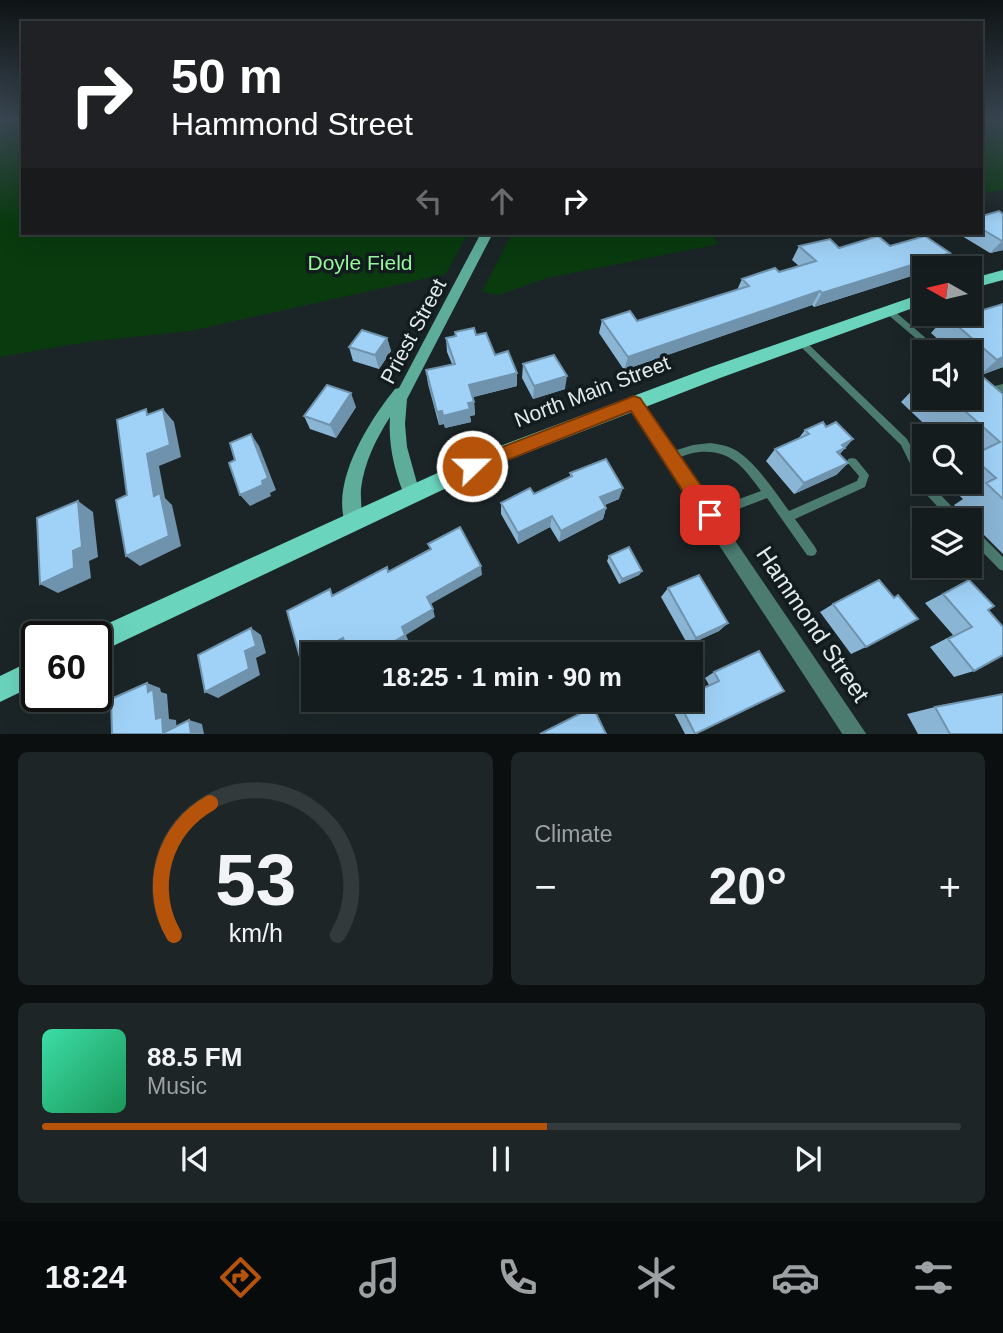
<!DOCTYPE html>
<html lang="en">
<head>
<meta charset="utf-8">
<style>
	:root { --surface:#141c1d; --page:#1d2526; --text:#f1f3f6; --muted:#9da1a4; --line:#333a3b; --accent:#b45309 }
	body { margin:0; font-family:Helvetica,sans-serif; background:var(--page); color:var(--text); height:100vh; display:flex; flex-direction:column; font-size:26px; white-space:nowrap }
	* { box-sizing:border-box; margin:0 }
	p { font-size:23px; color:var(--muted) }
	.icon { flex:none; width:38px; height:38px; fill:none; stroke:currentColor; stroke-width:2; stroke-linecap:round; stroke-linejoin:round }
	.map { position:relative; height:734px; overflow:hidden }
	.drawer { display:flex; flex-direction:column; gap:18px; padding:18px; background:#0b0f10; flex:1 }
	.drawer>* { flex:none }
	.guide { position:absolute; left:21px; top:21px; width:962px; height:214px; border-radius:0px; box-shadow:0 7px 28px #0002,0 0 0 2px var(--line); background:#202124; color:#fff; overflow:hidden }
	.needle { width:46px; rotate:278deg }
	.fabs { position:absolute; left:912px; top:256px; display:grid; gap:14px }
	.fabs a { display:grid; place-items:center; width:70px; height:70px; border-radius:0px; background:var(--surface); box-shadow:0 7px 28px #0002,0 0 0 2px var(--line); font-size:35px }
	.speed { position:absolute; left:21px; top:621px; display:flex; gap:14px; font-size:35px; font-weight:700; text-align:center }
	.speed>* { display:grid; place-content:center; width:91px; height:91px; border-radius:50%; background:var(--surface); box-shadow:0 7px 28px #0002,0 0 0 2px var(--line); line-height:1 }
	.speed .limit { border:4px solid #111; border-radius:10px; background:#fff; color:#111 }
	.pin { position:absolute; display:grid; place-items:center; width:60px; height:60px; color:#fff; margin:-30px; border-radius:14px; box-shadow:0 4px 10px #0006 }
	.me { position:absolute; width:77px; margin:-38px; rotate:68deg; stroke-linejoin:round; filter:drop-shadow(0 0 5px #0008) }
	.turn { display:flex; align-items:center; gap:24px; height:147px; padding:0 35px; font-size:32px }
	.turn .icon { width:91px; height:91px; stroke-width:2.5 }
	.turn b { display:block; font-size:49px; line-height:60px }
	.lanes { display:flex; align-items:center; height:66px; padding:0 35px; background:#0003; justify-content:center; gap:35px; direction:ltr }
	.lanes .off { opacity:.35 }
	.big { font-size:52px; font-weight:600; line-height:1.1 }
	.drawer .card { flex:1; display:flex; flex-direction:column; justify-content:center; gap:10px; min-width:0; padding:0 24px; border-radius:10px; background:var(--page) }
	.drawer .dial { align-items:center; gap:0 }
	.dial svg { height:182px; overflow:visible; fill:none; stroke:var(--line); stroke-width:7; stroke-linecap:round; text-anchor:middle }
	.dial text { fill:var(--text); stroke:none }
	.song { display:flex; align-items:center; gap:21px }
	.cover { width:84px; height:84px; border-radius:10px; background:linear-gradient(135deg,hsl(160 70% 55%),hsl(150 70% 35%)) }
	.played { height:7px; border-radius:4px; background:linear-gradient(90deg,var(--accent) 55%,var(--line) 55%) }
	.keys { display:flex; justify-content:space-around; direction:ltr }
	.heat { display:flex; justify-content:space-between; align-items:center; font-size:38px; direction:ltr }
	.drawer .tiles { flex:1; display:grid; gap:18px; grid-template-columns:1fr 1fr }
	.card:last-child { grid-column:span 2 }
	.trip { position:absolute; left:301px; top:642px; width:402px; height:70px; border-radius:0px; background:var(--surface); box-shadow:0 7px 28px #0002,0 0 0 2px var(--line); font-weight:600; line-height:70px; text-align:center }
	.dock { display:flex; height:112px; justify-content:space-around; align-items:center; background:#080b0c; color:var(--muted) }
	.dock .icon { width:49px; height:49px }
	.dock .selected { color:var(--accent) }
	.dock b { font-size:32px; color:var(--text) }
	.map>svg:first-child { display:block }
	.green { fill:#093b0f }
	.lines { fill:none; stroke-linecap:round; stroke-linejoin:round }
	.service { fill:#4c7b6f; fill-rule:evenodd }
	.minor { fill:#4c7b6f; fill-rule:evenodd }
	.secondary { fill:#5ead9b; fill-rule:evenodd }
	.primary { fill:#6bd4bd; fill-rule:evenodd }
	.wall { fill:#8ab5d4 }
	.shaded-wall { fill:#7093ad }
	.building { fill:#a0d2f7; stroke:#7093ad; stroke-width:2 }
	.route { fill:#b45309; stroke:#753606; stroke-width:2 }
	.labels { text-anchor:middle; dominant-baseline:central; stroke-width:7; stroke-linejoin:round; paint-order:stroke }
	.park-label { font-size:21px; fill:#9af89d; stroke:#121c1e }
	.street-label { font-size:21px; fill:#e3eaeb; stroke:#121c1e }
	.near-street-label { font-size:24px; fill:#e3eaeb; stroke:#121c1e }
</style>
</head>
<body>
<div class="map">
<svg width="1003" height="735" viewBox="0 0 1003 735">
	<rect width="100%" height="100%" fill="#1b2527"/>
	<path class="green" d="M 0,120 L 23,120 L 23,233 L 468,233 L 446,274 L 190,331 L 86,342 L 0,357 Z
		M 982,120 L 1003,120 L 1003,190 L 982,193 Z
		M 512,233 L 710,233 L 719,244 L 547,278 L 499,295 L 482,292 Z"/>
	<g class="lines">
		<path class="service" d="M 889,308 L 892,309 L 942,352 L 932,352 L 886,313 L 885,311 Z
			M 801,339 L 804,340 L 907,439 L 924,471 L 924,481 L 929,481 L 932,486 L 961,516 L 962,520 L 950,520 L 924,492 L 901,445 L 798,344 L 797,342 Z
			M 970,374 L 990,387 L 1003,384 L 1003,392 C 984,396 985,393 970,382 Z
			M 710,443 C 719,444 729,446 737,451 C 757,464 775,492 789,511 L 857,481 L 859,476 L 847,462 L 848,459 L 852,458 L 856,459 L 869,475 L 865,487 L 795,519 L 815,547 L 817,551 L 815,555 L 811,556 L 807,555 L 767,498 L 710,520 L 706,519 L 705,515 L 706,511 L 761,491 C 742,465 728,447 693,453 C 684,455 675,460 667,459 L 665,456 L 667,453 L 693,445 Z
			M 970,527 L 974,528 L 1003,557 L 1003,571 L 999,569 L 970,539 Z"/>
		<path class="minor" d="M 634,397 L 639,399 L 867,735 L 843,735 L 629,407 L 627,403 L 629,399 Z"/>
		<path class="secondary" d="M 481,233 L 493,233 L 407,399 L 405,424 L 407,447 L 420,494 L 418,499 L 412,502 L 406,499 C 395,474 388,445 390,417 C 376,439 364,463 361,489 C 360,502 364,517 359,528 L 353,530 L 347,528 C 328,485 369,421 395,389 L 399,388 Z"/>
		<path class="primary" d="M 1003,270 L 1003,280 L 970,289 L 970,279 Z
			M 924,293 L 924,304 L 720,378 L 493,466 L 96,654 L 96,637 L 86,637 L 87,633 L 479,454 L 708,368 Z
			M 37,658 L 37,684 L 0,702 L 0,676 Z"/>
	</g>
	<path class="wall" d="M 1003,214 L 1003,250 L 990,253 L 957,233 L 982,233 L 982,216 Z
		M 799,246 L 839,248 L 890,246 L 939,267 L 924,268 L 924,272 L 814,307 L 812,305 L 624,370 L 599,333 L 602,320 L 637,321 L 737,290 L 742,279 L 779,272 L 799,266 L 792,260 Z
		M 970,313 L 1003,367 L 981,375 L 1003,394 L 1003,554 L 954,505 L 963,499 L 944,481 L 970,481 L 970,436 L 937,436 L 901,402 L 924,378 L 924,397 L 970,397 L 970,352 L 952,352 L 931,333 L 946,316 Z
		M 455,332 L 476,335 L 495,355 L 517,373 L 517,386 L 473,397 L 474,402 L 475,415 L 470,416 L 471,422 L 445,428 L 444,424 L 439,425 L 428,384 L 426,370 L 452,364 L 447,352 L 446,338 L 455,336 Z
		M 387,338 L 391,351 L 379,369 L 353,361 L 349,347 Z
		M 523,364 L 565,389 L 533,399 L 522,378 Z
		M 356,407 L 336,438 L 310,429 L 304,416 Z
		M 826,427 L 853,439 L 840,454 L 848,463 L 836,475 L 794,494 L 766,461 L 775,449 L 798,439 L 805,430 Z
		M 570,473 L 619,499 L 605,505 L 606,508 L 603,519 L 559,542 L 550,527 L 518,544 L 501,514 L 501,503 L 534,494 L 570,477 Z
		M 609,556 L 642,571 L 639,575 L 619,584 L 607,561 Z
		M 969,580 L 988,610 L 974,671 L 954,677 L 930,647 L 953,635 L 925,603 Z
		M 668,588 L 728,623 L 719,631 L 688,645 L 661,597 Z
		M 833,604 L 866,647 L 851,654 L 820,612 Z
		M 714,672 L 784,691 L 695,734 L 685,734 L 670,705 L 678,700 L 691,700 L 709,685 L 705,678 Z
		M 935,707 L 1003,734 L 918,734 L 907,714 Z"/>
	<path class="shaded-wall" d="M 1003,240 L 1003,250 L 990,253 Z
		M 950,253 L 939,267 L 924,268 L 924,272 L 814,307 L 822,293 Z
		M 820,291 L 812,305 L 624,370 L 628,357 Z
		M 387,338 L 391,351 L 379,369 L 375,355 Z
		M 1003,357 L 1003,367 L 979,376 L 997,360 Z
		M 517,373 L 517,386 L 470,398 L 469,385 Z
		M 567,376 L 565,389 L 533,399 L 534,386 Z
		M 351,393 L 356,407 L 336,438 L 330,425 Z
		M 474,402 L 475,415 L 470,416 L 471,422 L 445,428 L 443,416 L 468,403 Z
		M 163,409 L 174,422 L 181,457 L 159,466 L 165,498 L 172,505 L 181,546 L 140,566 L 126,556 L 154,496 L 147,454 Z
		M 442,411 L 444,424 L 439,425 L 437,412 Z
		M 251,434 L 259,446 L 276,490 L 270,493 L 271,496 L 250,506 L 240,495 Z
		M 853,439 L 834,460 L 842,445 Z
		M 848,463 L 836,475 L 794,494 L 804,483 Z
		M 623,488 L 619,499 L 596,508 L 600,497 Z
		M 78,501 L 93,512 L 98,557 L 89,561 L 91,578 L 58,593 L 40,584 L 73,551 Z
		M 606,508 L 603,519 L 559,542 L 561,531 Z
		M 552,516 L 550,527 L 518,544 L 518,533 Z
		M 481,566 L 482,575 L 429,605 L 427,597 Z
		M 642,571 L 639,575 L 619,584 L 622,579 Z
		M 433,609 L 435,617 L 406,635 L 409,642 L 388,654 L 384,654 L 382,649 L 402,627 Z
		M 728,623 L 719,631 L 688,645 L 696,638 Z
		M 251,628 L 261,635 L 266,653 L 256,658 L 260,675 L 218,698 L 205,692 Z
		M 343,638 L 349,645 L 332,654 L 313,654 Z
		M 313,655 L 313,665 L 309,667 L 301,661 Z
		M 147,683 L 160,688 L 161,692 L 167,694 L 169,719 L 176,720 L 177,734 L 163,733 L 156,719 L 148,692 Z
		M 189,720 L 202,724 L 204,734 L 191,734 Z"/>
	<path class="building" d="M 999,211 L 1003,214 L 1003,240 L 1002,241 L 982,229 L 982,216 Z
		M 878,236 L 890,246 L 925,236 L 950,253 L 822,293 L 820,291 L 628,357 L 602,320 L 630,311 L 637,321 L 749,286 L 742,279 L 775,268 L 779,272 L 816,261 L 799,246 L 830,239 L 839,248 Z
		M 1003,304 L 1003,357 L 997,360 L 946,316 L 954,313 L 970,313 L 970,308 L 977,305 L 983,310 Z
		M 474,328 L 476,335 L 486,333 L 495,355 L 508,351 L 517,373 L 469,385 L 474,402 L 468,403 L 470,409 L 443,416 L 442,411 L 437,412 L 426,370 L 455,364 L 446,338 L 456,336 L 455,332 Z
		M 362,330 L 387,338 L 375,355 L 349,347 Z
		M 554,355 L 567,376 L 534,386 L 523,364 Z
		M 970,366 L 1003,394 L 1003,499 L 986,483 L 996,478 L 971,456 L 1000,442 L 949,397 L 970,397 Z
		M 327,385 L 351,393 L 330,425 L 304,416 Z
		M 146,409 L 147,415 L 163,409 L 170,445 L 147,454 L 154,496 L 160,493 L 169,536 L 126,556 L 116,500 L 127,495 L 117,420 Z
		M 823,422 L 826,427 L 836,422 L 853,439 L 842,445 L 845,448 L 837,452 L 848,463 L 804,483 L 775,449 L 809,434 L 805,430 Z
		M 251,434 L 268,478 L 262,481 L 263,485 L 240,495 L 229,463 L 235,460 L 230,443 Z
		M 606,459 L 623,488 L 600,497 L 606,508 L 561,531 L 552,516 L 518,533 L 501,503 L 530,488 L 534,494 L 572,476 L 570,473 Z
		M 78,501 L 82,547 L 73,551 L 74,568 L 40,584 L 37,518 Z
		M 460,527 L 481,566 L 427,597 L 433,609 L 402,627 L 405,635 L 382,649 L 384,654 L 349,654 L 343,638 L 301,661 L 287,611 L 330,589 L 332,596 L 387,567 L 388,572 L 431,549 L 428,544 Z
		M 629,547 L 642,571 L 622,579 L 609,556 Z
		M 699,575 L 728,623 L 696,638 L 668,588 Z
		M 879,580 L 894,598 L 898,595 L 918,619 L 866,647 L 833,604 Z
		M 969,580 L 994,606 L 988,610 L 1003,627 L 1003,655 L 974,671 L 948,639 L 972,627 L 943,594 Z
		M 251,628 L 256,646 L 245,651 L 249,669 L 205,692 L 198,655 Z
		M 759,651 L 784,691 L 695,734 L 678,700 L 691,700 L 691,694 L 719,681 L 714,672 Z
		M 147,683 L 148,692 L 153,689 L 156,719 L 162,717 L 163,733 L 189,720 L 191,734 L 112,734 L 111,699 Z
		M 1003,694 L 1003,734 L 950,734 L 935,707 Z
		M 593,707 L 606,734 L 540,734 Z"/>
	<linearGradient id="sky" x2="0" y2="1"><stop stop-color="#0f1415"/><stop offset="0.54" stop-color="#394652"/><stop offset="1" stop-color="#394652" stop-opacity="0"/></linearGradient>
	<rect width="1003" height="223" fill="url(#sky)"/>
	<path class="route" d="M 634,396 L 640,398 L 717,509 L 720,515 L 717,522 L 710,525 L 703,522 L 631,411 L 472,474 L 466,472 L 463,466 L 466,461 Z"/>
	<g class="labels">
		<g class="park-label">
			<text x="360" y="262">Doyle Field</text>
		</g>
		<g class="street-label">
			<text transform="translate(413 331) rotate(-62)">Priest Street</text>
			<text transform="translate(592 391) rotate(-21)">North Main Street</text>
		</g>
		<g class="near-street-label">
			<text transform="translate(813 624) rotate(56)">Hammond Street</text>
		</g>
	</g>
</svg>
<div class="fabs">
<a><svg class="needle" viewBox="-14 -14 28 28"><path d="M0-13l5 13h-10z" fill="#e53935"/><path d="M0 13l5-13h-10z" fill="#9da1a4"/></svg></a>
<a><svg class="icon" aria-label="sound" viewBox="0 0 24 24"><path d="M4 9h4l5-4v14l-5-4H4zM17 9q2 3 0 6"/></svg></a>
<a><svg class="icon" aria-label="search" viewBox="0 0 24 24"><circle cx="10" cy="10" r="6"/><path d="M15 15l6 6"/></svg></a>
<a><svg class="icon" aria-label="layers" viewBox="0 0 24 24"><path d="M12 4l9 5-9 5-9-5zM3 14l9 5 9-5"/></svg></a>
</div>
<div class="speed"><div class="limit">60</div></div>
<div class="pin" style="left:710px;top:515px;background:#d93025"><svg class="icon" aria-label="arrive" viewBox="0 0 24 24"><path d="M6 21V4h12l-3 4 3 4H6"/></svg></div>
<svg class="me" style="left:472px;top:466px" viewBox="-20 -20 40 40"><circle r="17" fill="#b45309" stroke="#fff" stroke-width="3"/><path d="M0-11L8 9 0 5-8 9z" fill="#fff"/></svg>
<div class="trip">18:25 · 1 min · 90 m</div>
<div class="guide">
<div class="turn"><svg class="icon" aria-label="right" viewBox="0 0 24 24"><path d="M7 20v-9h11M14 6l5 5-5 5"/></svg><div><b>50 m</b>Hammond Street</div></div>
<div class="lanes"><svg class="icon off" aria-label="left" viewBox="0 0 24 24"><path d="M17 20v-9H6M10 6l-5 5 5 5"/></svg><svg class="icon off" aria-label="ahead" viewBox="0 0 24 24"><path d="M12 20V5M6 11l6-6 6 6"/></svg><svg class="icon" aria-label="right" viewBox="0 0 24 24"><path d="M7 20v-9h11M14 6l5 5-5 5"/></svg></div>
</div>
</div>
<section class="drawer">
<div class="tiles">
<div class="card dial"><svg viewBox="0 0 100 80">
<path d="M14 69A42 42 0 1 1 86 69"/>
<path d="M14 69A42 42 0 0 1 30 11" stroke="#b45309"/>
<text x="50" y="56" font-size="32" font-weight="700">53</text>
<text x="50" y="72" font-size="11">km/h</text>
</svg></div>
<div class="card"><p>Climate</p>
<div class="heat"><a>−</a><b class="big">20°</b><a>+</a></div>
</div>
<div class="card">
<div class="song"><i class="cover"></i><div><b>88.5 FM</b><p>Music</p></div></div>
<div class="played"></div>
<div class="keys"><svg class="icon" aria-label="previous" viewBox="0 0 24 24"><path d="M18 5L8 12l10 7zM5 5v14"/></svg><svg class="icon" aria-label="pause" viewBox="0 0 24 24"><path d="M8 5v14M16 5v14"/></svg><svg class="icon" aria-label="next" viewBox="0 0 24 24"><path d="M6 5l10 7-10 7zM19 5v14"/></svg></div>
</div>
</div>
</section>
<nav class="dock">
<b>18:24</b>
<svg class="icon selected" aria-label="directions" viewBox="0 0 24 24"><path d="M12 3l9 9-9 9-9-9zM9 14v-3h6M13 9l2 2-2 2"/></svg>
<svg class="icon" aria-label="music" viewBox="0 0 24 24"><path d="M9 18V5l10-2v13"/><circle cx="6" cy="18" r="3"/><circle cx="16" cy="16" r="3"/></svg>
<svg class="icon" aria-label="phone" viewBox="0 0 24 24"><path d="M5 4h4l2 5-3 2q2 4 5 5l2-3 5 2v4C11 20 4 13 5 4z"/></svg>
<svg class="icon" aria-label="climate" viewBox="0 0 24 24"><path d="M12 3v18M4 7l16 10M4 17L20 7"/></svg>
<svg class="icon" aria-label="car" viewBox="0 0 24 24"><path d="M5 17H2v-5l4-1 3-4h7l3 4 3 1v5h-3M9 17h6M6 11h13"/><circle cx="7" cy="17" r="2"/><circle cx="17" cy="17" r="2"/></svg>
<svg class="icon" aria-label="filters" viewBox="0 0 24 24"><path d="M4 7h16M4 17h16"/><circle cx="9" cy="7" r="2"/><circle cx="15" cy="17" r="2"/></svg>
</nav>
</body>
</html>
